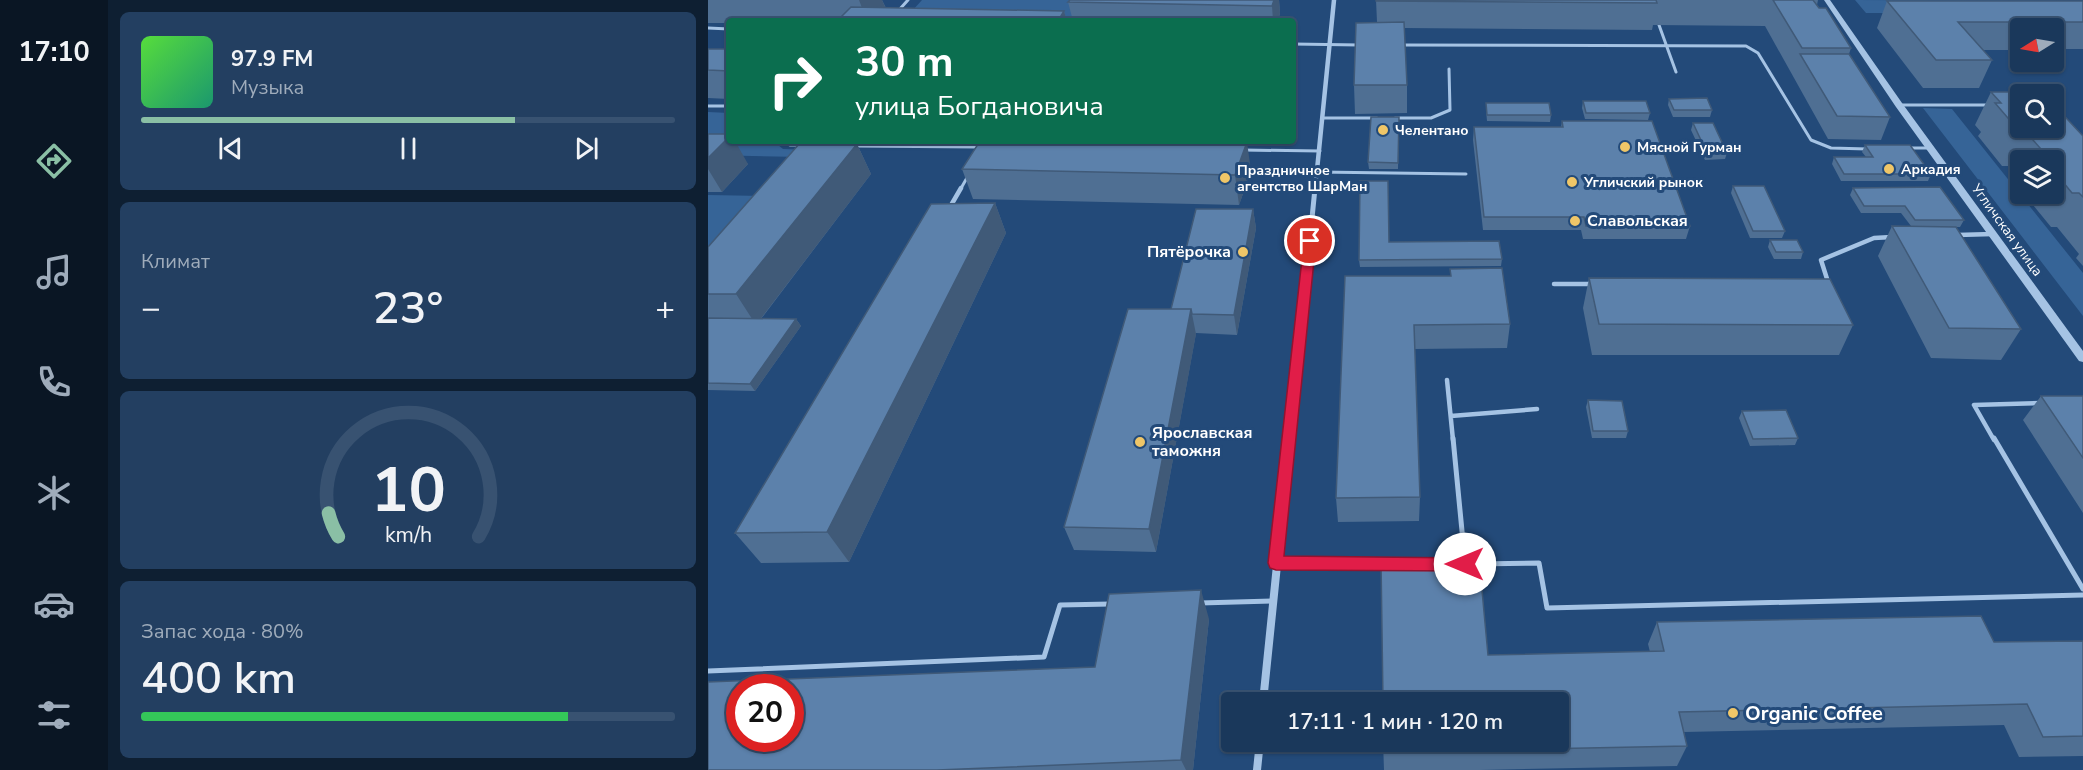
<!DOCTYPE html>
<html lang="ru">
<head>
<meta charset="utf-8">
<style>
	:root { --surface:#1a385b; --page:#233f61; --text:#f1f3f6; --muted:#9facbb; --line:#385271; --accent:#8abfa5 }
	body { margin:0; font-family:"Nunito Sans",sans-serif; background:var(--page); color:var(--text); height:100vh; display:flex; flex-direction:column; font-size:22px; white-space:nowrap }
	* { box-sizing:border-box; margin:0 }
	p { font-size:20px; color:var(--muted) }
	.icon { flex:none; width:33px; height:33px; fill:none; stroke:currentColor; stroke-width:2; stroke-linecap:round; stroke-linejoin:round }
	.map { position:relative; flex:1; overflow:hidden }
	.panel { display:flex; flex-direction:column; gap:12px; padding:12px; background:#0e1f32; width:600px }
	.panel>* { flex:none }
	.hud { position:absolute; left:18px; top:18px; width:570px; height:126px; border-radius:6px; box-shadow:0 2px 4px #0004,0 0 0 2px var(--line); background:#0b6e4f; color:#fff; overflow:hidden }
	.needle { width:39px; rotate:259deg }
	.buttons { position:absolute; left:1302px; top:18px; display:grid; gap:12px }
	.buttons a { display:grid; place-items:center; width:54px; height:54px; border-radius:6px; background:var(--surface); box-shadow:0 2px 4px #0004,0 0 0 2px var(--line); font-size:30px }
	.speed { position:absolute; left:18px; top:674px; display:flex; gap:12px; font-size:30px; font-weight:700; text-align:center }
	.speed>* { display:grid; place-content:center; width:78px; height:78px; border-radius:50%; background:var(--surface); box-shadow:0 2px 4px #0004,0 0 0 2px var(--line); line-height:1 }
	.speed .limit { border:9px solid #d22; background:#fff; color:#111 }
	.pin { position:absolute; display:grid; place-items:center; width:51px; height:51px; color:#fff; margin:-26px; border:3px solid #fff; border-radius:50%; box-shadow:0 2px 6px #0007 }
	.me { position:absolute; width:66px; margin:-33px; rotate:270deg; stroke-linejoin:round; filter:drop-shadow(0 0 4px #0008) }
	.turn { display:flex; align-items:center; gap:21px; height:126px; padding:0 30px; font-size:27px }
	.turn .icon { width:78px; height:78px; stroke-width:2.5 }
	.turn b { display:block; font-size:42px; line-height:51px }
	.big { font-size:45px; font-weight:600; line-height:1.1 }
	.panel .tile { flex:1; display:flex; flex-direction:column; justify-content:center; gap:9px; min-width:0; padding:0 21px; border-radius:9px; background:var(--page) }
	.panel .dial { align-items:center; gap:0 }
	.dial svg { height:156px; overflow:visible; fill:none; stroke:var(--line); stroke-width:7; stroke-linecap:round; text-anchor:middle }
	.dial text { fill:var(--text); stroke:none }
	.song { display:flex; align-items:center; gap:18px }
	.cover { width:72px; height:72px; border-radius:9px; background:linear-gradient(135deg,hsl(110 70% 55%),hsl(160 70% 35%)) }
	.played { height:6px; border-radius:3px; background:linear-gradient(90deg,var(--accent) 70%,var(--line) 70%) }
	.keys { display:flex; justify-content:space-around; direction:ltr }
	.heat { display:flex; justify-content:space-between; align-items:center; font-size:33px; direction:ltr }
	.charge { height:9px; border-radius:4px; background:linear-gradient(90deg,#34c759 80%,var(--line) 0) }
	.trip { position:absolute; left:513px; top:692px; width:348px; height:60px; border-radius:6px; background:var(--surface); box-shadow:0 2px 4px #0004,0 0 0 2px var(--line); font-weight:600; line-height:60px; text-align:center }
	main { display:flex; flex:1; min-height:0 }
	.tab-bar { display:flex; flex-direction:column; width:108px; justify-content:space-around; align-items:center; background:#0a1624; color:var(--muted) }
	.tab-bar .icon { width:42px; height:42px }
	.tab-bar .current { color:var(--accent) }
	.tab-bar b { font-size:27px; color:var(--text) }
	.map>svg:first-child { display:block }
	.green { fill:#366497 }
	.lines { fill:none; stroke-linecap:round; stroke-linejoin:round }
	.service-far2 { stroke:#a5c3e4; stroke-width:3 }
	.service-far1 { stroke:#a5c3e4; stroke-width:4.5 }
	.service { stroke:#a5c3e4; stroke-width:5 }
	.minor-far2 { stroke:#a5c3e4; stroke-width:4.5 }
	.minor-far1 { stroke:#a5c3e4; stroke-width:5 }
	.minor { stroke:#a5c3e4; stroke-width:8 }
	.tertiary { fill:#a5c3e4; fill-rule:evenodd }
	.wall { fill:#4f6f93 }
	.shaded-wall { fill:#405a78 }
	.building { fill:#5c81ab; stroke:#405a78; stroke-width:1.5; fill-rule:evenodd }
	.route { fill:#e11d48; stroke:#92132f; stroke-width:1.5 }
	.poi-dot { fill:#efc668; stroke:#234a79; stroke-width:2 }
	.labels { text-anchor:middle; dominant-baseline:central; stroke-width:6; stroke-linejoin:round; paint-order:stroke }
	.far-poi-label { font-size:14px; font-weight:bold; fill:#fff; stroke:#234a79; text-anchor:start }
	.far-street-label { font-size:14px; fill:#fff; stroke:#234a79 }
	.poi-label { font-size:16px; font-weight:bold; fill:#fff; stroke:#234a79; text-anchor:start }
	.near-poi-label { font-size:20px; font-weight:bold; fill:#fff; stroke:#234a79; text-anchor:start }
</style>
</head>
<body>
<main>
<nav class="tab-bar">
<b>17:10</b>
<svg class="icon current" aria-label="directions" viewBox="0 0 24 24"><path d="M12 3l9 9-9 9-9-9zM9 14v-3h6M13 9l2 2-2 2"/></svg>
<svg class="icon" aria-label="music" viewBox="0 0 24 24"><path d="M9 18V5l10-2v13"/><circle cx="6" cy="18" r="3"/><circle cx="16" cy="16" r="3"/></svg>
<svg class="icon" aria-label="phone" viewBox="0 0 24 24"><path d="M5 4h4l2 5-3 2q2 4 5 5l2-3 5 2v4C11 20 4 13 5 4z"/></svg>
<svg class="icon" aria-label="climate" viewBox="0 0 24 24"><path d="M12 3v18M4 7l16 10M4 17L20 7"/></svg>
<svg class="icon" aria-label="car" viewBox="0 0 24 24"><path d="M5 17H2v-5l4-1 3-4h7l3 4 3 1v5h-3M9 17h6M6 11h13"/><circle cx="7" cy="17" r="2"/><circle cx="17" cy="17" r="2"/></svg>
<svg class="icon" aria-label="filters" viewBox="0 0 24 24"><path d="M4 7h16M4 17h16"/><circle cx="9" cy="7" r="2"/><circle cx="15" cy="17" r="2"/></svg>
</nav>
<section class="panel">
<div class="tile">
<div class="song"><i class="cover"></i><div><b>97.9 FM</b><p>Музыка</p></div></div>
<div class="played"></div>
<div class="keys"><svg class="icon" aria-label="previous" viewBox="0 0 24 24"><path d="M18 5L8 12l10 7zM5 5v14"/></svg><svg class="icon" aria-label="pause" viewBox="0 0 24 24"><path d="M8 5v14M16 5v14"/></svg><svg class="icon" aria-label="next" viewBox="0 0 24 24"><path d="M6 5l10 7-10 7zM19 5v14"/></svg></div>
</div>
<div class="tile"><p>Климат</p>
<div class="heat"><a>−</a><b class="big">23°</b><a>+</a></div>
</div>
<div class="tile dial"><svg viewBox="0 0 100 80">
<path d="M14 69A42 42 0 1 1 86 69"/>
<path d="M14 69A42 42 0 0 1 9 57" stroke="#8abfa5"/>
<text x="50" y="56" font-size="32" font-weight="700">10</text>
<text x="50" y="72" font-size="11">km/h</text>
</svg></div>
<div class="tile"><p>Запас хода · 80%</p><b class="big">400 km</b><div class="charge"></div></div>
</section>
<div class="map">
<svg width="1375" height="770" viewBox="0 0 1375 770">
	<rect width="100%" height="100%" fill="#234a79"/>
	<path class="green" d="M 214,0 L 380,0 L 365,21 L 195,21 Z
		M 1147,0 L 1361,1 L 1375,13 L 1158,13 Z
		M 1215,108 L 1244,109 L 1375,273 L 1375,316 Z
		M 0,112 L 21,113 L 21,141 L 74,141 L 70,145 L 75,149 L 102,150 L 94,157 L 0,155 Z
		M 0,195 L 56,196 L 0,260 Z"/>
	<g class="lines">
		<path class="service-far2" d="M 191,10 L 200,0
			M 951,25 L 968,72
			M 0,28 L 21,29
			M 585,44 L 651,45
			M 693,45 L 1038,46 L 1050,53 L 1103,140 L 1123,148 L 1159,149
			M 1191,105 L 1281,105
			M 0,106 L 21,106
			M 615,118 L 669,118
			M 687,118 L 723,118 L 742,110 L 741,69
			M 82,145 L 95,145
			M 145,146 L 272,147
			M 1201,148 L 1222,148
			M 535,150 L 612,151
			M 610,172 L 758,174
			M 252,190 L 260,176"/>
		<path class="service-far1" d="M 242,207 L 253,188
			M 1249,235 L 1285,234
			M 1117,282 L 1120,282 L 1113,260 L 1166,238 L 1184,237
			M 846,284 L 884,284
			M 739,380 L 745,440
			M 743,416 L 829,409
			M 1286,440 L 1266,405 L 1333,403"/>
		<path class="service" d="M 745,438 L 757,562
			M 1286,438 L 1375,589
			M 568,563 L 679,564
			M 767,564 L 831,563 L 839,608 L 1375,595
			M 492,603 L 564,601
			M 0,671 L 336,657 L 352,605 L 403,604"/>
		<path class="minor-far2" d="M 607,190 L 626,0"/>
		<path class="minor-far1" d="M 582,440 L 607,188"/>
		<path class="minor" d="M 555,702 L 582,438
			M 549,770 L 552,741"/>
		<path class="tertiary" d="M 1116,0 L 1122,0 L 1194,103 L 1375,351 L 1375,362 L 1371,361 L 1188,107 Z"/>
	</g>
	<path class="wall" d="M 0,0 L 174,0 L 178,8 L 356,11 L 359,21 L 21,21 L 21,23 L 0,23 Z
		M 362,0 L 571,0 L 572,13 L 570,21 L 365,21 L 360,2 Z
		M 668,0 L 1110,0 L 1109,5 L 1143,48 L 1141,54 L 1182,117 L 1173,140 L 1120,139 L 1057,26 L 945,25 L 944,30 L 696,28 L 699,85 L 699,113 L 647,114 L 646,85 L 669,22 Z
		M 1179,1 L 1375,1 L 1375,49 L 1346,49 L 1346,28 L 1312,28 L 1312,50 L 1275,50 L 1284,60 L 1271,88 L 1215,88 L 1169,28 Z
		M 0,49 L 21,49 L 21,99 L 0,98 Z
		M 1283,92 L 1375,136 L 1375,266 L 1368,258 L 1371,254 L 1349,227 L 1343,227 L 1316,194 L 1346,194 L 1346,160 L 1312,160 L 1312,181 L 1300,166 L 1294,166 L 1270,136 L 1273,132 L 1267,125 Z
		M 961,99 L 1004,110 L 1002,117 L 965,117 L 960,105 Z
		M 875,101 L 942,113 L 940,120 L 877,119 L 874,108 Z
		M 778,103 L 843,115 L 842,122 L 779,121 L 778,110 Z
		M 691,117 L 690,169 L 661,169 L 660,162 Z
		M 854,121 L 982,226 L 978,239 L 875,239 L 873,230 L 775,230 L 765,140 L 766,127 L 853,127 Z
		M 985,123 L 1019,153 L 1017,159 L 997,160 L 983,130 Z
		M 0,134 L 40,164 L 14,192 L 0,192 Z
		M 149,144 L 163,174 L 53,319 L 88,319 L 93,326 L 47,391 L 0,390 L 0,247 Z
		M 1157,145 L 1223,174 L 1220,181 L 1133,181 L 1124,164 L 1126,157 L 1158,157 L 1154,152 Z
		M 254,169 L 543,171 L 531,205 L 265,199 Z
		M 1025,186 L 1077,231 L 1074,238 L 1042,238 L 1023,193 Z
		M 1145,188 L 1256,220 L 1252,227 L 1225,227 L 1313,329 L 1293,360 L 1223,358 L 1170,256 L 1184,226 L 1203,226 L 1193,213 L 1153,213 L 1142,195 Z
		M 287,203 L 298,233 L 141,562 L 53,563 L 27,533 Z
		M 545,209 L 548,228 L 529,335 L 488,333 L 448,552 L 366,550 L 356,527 L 463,309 Z
		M 1062,240 L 1095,252 L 1093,259 L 1066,259 L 1060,247 Z
		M 681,242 L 794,259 L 793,266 L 652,267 L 651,260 Z
		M 742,269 L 802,324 L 799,348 L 707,349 L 712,497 L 711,521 L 630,522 L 628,498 L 637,276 L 742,276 Z
		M 881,278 L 1145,325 L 1131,355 L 884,355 L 875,308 Z
		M 1333,396 L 1375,396 L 1375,513 L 1315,420 Z
		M 880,400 L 920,431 L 918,438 L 884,438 L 878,407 Z
		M 1034,411 L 1090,438 L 1087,445 L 1042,446 L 1031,418 Z
		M 501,619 L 485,770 L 0,770 L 387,667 Z
		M 949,622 L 1286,642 L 1375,641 L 1375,756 L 1311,757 L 1296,725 L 976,732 L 979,746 L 969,766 L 772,770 L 676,770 L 675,741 L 780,655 L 942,652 L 940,644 Z"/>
	<path class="shaded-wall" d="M 151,0 L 174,0 L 178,9 L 159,21 Z
		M 566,0 L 571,0 L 572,13 L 570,21 L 565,21 L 564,6 Z
		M 356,11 L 359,21 L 350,21 Z
		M 21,137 L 21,141 L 27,141 L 40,164 L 14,192 L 0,169 L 0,158 Z
		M 539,142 L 543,171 L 531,205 L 527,175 Z
		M 149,144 L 163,174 L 48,325 L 28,294 Z
		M 287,203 L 298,233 L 141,562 L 119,532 Z
		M 545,209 L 548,228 L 529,335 L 526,315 Z
		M 483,309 L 488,334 L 448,552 L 441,529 Z
		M 88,319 L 93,326 L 47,391 L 42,384 Z
		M 493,590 L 501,619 L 485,770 L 478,770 L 473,760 Z"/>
	<path class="building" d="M 362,0 L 566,0 L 564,6 L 360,2 Z
		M 668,0 L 948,0 L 949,3 L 668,1 Z
		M 1065,0 L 1105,0 L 1111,8 L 1118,8 L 1143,48 L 1094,48 Z
		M 1179,1 L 1375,1 L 1375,22 L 1250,22 L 1284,60 L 1228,60 Z
		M 143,7 L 356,11 L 350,21 L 129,21 Z
		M 696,22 L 699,85 L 646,85 L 648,23 Z
		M 0,49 L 21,49 L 21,71 L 0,70 Z
		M 1092,54 L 1141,54 L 1182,117 L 1129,116 Z
		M 1283,92 L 1333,92 L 1336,94 L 1312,94 L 1312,128 L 1346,128 L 1346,105 L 1375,136 L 1375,197 L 1371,193 L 1364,193 L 1346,171 L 1346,160 L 1336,160 L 1334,157 L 1340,157 L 1318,132 L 1312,132 L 1287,103 L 1293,103 Z
		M 999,98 L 1004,110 L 966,110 L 961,99 Z
		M 875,101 L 938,101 L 942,113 L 878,113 Z
		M 778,103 L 841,103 L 843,115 L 779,115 Z
		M 663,117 L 691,117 L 690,163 L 660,162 Z
		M 854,121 L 944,121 L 982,226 L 878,226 L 876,217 L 776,217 L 766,127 L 855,127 Z
		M 985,123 L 1005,123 L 1019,153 L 999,153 Z
		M 0,134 L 21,134 L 21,137 L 0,158 Z
		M 272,141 L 499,141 L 539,142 L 527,175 L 254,169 Z
		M 92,143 L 149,144 L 28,294 L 0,294 L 0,247 Z
		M 1157,145 L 1202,145 L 1223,174 L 1136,174 L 1126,157 L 1165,157 Z
		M 652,181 L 680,181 L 681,242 L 791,241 L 794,259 L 651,260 Z
		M 1025,186 L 1056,186 L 1077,231 L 1045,231 Z
		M 1232,187 L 1256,220 L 1207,220 L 1197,206 L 1156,206 L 1145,188 Z
		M 287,203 L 119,532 L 27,533 L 223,204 Z
		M 488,209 L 545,209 L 526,315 L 484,314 L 483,309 L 463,309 Z
		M 1184,226 L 1248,227 L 1313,329 L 1241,328 Z
		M 1062,240 L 1089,240 L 1095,252 L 1068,252 Z
		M 794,268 L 802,324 L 706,325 L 712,497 L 628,498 L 637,276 L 743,276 L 742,269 Z
		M 881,278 L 1122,279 L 1145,325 L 891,324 Z
		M 420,309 L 483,309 L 441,529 L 356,527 Z
		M 0,318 L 88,319 L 42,384 L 0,383 Z
		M 1333,396 L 1375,396 L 1375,458 Z
		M 880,400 L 914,401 L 920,431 L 885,431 Z
		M 1078,410 L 1090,438 L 1045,439 L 1034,411 Z
		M 771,558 L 780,655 L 956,651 L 949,622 L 1273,616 L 1286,642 L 1375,641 L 1375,736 L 1335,737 L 1319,704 L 971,712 L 979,746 L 675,752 L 675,741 L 850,741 L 850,702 L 675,702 L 673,560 Z
		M 493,590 L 473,760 L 229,770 L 0,770 L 0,682 L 387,667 L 401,594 ZM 32,687 L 82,687 L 82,738 L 32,738 Z"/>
	<path class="route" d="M 602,237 L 608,241 L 576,556 L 757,558 L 763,560 L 765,564 L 763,569 L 757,571 L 568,570 L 562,568 L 560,563 L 596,241 Z"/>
	<g class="poi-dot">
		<circle cx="675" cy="130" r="6"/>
		<circle cx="917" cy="147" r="6"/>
		<circle cx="1181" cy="169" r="6"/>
		<circle cx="517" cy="178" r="6"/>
		<circle cx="864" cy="182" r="6"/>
		<circle cx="867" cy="221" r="6"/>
		<circle cx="535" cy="252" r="6"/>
		<circle cx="432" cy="442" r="6"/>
		<circle cx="1025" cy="713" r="6"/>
	</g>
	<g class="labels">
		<g class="far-poi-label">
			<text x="687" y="130">Челентано</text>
			<text x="929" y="147">Мясной Гурман</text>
			<text x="1193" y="169">Аркадия</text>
			<text x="529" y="170">Праздничное<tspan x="529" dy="16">агентство ШарМан</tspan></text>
			<text x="876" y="182">Угличский рынок</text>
		</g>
		<g class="far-street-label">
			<text transform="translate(1299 230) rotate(54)">Угличская улица</text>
		</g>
		<g class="poi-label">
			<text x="879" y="221">Славольская</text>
			<text x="523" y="252" text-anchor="end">Пятёрочка</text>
			<text x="444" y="433">Ярославская<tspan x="444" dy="18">таможня</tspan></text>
		</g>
		<g class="near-poi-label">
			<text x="1037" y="713">Organic Coffee</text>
		</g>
	</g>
</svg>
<div class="buttons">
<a><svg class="needle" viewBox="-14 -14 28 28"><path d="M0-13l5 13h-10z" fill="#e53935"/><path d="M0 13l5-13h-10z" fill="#9facbb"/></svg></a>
<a><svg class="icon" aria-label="search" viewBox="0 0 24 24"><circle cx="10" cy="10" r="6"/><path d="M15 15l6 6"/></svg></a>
<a><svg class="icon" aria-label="layers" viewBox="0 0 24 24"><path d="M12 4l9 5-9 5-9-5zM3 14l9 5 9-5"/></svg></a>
</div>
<div class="speed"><div class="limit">20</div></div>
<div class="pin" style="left:602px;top:241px;background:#d93025"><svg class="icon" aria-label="arrive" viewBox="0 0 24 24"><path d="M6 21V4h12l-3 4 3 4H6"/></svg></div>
<svg class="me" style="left:757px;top:564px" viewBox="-20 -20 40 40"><circle r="19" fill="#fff"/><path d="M0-13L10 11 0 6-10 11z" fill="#e11d48"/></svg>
<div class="trip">17:11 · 1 мин · 120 m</div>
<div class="hud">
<div class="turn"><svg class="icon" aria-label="right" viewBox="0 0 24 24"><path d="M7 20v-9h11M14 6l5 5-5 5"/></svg><div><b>30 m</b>улица Богдановича</div></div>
</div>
</div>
</main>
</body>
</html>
